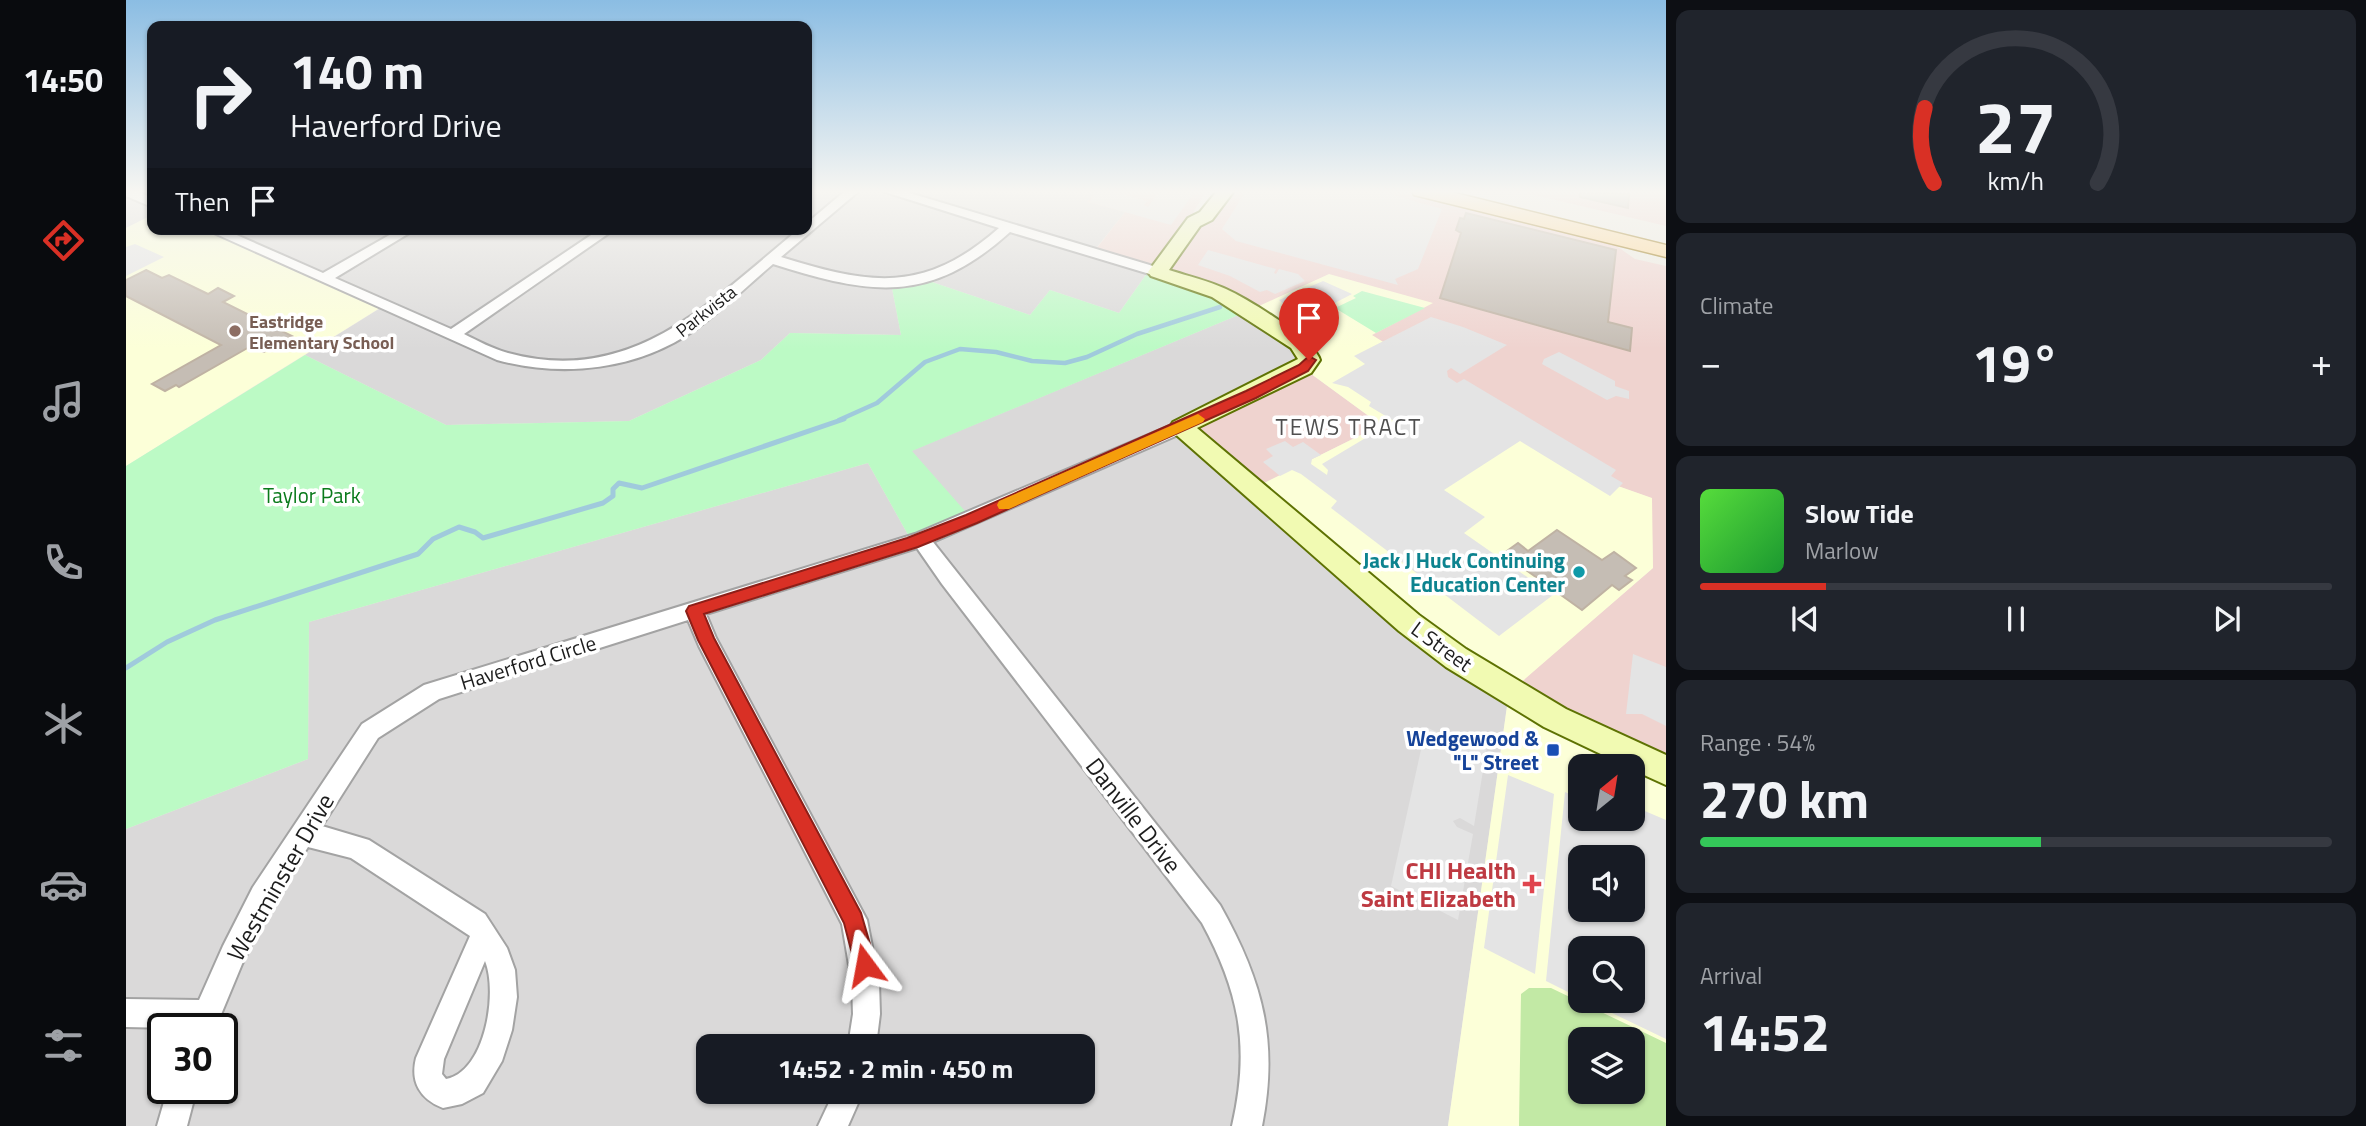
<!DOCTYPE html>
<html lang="en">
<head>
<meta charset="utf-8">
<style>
	:root { --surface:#171b24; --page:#20242c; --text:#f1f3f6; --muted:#9ea1a6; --line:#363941; --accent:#d93025 }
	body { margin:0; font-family:"Titillium Web",sans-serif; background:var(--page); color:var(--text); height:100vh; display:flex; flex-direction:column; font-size:26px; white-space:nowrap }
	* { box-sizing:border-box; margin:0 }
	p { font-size:23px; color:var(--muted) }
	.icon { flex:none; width:38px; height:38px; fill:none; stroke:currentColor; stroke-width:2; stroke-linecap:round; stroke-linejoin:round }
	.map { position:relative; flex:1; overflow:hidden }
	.details { display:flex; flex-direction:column; gap:10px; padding:10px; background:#0d0f14; width:700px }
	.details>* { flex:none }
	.top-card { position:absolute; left:21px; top:21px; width:665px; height:214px; border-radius:14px; box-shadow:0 2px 5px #0004; background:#171b24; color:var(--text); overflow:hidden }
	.needle { width:46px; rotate:30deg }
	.buttons { position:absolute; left:1442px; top:754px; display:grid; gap:14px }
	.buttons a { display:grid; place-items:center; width:77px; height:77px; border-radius:14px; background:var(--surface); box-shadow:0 2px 5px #0004; font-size:35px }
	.speed { position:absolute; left:21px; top:1013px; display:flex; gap:14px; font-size:35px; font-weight:700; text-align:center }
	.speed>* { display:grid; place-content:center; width:91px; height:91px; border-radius:50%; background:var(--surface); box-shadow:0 2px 5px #0004; line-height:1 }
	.speed .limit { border:4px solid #111; border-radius:10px; background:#fff; color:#111 }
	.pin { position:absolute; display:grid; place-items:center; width:60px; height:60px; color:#fff; margin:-72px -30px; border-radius:50% 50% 50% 0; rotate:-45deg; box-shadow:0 0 7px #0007 }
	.pin .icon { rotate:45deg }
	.me { position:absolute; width:77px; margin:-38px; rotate:347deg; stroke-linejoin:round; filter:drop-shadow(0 0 5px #0008) }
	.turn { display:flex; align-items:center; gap:24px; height:147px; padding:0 28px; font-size:32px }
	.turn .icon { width:91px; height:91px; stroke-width:2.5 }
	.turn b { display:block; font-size:49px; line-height:60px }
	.then { display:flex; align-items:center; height:66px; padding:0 28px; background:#0003; gap:14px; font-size:26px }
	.big { font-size:52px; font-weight:700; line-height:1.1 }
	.details .tile { flex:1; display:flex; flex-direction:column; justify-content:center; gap:10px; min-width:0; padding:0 24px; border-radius:14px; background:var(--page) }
	.details .dial { align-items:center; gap:0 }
	.dial svg { height:182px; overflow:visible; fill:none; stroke:var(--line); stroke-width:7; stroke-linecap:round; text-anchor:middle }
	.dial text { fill:var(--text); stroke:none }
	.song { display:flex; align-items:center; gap:21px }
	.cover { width:84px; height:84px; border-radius:10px; background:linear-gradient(135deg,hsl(110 70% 55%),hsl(130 70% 35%)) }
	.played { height:7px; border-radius:4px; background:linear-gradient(90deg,var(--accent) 20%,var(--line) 20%) }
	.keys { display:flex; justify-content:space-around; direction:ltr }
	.heat { display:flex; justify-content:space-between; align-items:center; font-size:38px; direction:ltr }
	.charge { height:10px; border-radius:5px; background:linear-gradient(90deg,#34c759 54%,var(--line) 0) }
	.trip { position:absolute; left:570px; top:1034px; width:399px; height:70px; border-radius:14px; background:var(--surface); box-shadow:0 2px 5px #0004; font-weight:700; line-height:70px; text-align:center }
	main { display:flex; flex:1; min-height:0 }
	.menu { display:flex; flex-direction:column; width:126px; justify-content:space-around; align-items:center; background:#090b0e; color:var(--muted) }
	.menu .icon { width:49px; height:49px }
	.menu .active { color:var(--accent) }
	.menu b { font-size:32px; color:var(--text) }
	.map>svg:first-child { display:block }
	.residential { fill:#dad9d9; fill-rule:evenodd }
	.commercial { fill:#efd3cf }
	.education { fill:#fcffd8; fill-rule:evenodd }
	.grass { fill:#c2e9a5; fill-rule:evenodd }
	.park { fill:#bcfac5 }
	.parking { fill:#e4e4e4; fill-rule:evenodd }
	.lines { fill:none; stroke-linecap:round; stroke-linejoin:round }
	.stream-far1 { stroke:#a0cadc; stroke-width:4.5 }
	.stream { stroke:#a0cadc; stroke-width:5 }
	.building { fill:#c5bdb4; stroke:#bfb2a3; stroke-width:2 }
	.street-casing { stroke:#a3a3a3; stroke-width:4 }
	.secondary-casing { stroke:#5e7203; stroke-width:4 }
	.primary-casing { stroke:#936d00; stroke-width:3 }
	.street { fill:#fff; fill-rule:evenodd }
	.secondary { fill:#f1fab2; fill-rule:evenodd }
	.primary { fill:#fdd897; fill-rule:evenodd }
	.route { fill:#d93025; stroke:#8d1f18; stroke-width:2 }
	.slow { fill:#f59e0b }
	.education-dot { fill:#8d6e63; stroke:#fff; stroke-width:2.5 }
	.culture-dot { fill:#0f9aa8; stroke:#fff; stroke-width:2.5 }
	.transit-dot { fill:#1a4fb4; stroke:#fff; stroke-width:2.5 }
	.health-dot { fill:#e0444e; stroke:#fff; stroke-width:2.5 }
	.labels { text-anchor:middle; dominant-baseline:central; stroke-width:7; stroke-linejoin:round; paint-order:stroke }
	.far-street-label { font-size:18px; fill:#1c1c1c; stroke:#fff }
	.far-education-label { font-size:18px; font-weight:bold; fill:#785e54; stroke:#fff; text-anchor:start }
	.park-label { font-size:21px; fill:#0a7a1b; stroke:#fff }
	.culture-label { font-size:21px; font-weight:bold; fill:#0d838f; stroke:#fff; text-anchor:end }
	.street-label { font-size:21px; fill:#1c1c1c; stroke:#fff }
	.transit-label { font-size:21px; font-weight:bold; fill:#164399; stroke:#fff; text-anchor:end }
	.neighbourhood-label { font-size:23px; letter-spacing:2px; fill:#4f4f4f; stroke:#fff }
	.near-street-label { font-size:24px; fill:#1c1c1c; stroke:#fff }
	.near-health-label { font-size:24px; font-weight:bold; fill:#be3a42; stroke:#fff; text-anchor:end }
</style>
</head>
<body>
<main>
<nav class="menu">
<b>14:50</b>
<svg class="icon active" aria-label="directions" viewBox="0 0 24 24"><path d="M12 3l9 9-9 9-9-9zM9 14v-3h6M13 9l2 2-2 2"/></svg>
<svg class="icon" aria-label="music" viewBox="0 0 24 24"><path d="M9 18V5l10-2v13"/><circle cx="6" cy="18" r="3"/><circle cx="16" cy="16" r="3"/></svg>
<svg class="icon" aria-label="phone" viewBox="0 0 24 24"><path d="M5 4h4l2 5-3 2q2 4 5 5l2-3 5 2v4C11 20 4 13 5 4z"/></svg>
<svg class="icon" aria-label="climate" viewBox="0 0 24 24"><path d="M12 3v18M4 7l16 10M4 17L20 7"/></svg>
<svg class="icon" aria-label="car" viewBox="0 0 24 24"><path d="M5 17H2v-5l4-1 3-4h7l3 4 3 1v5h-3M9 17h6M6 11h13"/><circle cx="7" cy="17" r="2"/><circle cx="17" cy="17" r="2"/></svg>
<svg class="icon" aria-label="filters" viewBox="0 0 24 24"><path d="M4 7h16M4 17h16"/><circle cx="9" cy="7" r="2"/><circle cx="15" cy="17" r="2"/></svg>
</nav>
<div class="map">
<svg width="1540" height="1126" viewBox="0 0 1540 1126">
	<rect width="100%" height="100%" fill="#edeae1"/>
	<path class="residential" d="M 0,191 L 26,191 L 26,215 L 0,228 Z
		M 681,191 L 970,191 L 962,202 L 999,212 L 967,252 L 1024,269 L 993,313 L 924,290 L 904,315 L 797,279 L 765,283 L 775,335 L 664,333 L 635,360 L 503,421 L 320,425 L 179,355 L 256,307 L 85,229 L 681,229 Z
		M 1122,311 L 1183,356 L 1125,395 L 1383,692 L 1322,1126 L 0,1126 L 0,829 L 182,759 L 183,622 L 742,463 L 786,542 L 785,451 ZM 37,1029 L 96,1029 L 96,1088 L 37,1088 ZM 583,1046 L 957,1046 L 957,1092 L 583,1092 Z"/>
	<path class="commercial" d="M 970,191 L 1080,191 L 1068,211 L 1068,221 L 1100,191 L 1269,191 L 1489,245 L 1509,259 L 1540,266 L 1540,770 L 1383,692 L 1527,568 L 1525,498 L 1489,485 L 1122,311 L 967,253 L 999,212 L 961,202 Z
		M 1392,191 L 1540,191 L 1540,226 Z
		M 1177,368 L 1255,425 L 1126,489 L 1055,427 Z"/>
	<path class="education" d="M 26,215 L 26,229 L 85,229 L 257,306 L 0,466 L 0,228 Z
		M 1203,274 L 1307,303 L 1246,335 L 1489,485 L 1526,498 L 1527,568 L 1384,692 L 1540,770 L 1540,1126 L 1322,1126 L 1383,692 L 1126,489 L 1255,425 L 1177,368 L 1183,360 L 1122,311 ZM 1454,766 L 1507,766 L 1507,819 L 1454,819 ZM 1454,858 L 1507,858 L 1507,910 L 1454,910 ZM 1454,948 L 1507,948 L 1507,1001 L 1454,1001 ZM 1454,1040 L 1507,1040 L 1507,1092 L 1454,1092 Z"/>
	<path class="grass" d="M 1403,988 L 1425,988 L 1540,1043 L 1540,1126 L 1393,1126 L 1395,994 ZM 1454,1040 L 1507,1040 L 1507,1092 L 1454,1092 Z"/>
	<path class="park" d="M 1024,269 L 1122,311 L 786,451 L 846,519 L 786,542 L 742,463 L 183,622 L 182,759 L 0,829 L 0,466 L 179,355 L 320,425 L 503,421 L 635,360 L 664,333 L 775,335 L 765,283 L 797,279 L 904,315 L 924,290 L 993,313 Z
		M 1236,291 L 1299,308 L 1250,333 L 1209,308 L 1230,298 L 1227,296 Z"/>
	<path class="parking" d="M 972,191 L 985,191 L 1021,201 L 1018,205 L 1022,207 L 1034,191 L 1069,191 L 1045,225 L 963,202 Z
		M 1120,191 L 1252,191 L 1316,209 L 1292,269 L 1269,279 L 1272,285 L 1110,241 L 1096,229 Z
		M 9,244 L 38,257 L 0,276 L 0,247 Z
		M 1082,250 L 1150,269 L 1148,273 L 1150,274 L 1153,269 L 1172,274 L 1179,281 L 1149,294 L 1141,290 L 1134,292 L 1104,276 L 1072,265 Z
		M 1197,281 L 1226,294 L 1205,305 L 1200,301 L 1166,313 L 1156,307 L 1159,305 L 1153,300 Z
		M 1305,317 L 1337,327 L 1381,345 L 1334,374 L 1325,368 L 1321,371 L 1322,377 L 1331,383 L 1338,379 L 1490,470 L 1485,476 L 1497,483 L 1484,496 L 1394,441 L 1318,490 L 1359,517 L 1338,533 L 1427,595 L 1373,636 L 1205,508 L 1211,501 L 1175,474 L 1166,470 L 1154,476 L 1137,462 L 1147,456 L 1140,449 L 1159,441 L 1167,447 L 1177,442 L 1195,455 L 1186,459 L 1185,464 L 1201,475 L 1202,470 L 1196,464 L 1268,421 L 1243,406 L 1245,402 L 1222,387 L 1206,383 L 1239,364 L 1228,356 Z
		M 1433,352 L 1489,381 L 1489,386 L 1503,391 L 1503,399 L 1490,396 L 1481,400 L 1416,364 L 1418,359 Z
		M 1507,654 L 1540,667 L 1540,726 L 1516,714 L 1500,714 Z
		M 1300,727 L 1315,734 L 1346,739 L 1361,746 L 1348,826 L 1334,818 L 1327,821 L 1331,827 L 1347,834 L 1332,920 L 1265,886 Z
		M 1382,775 L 1428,794 L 1409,974 L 1358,948 Z
		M 1439,792 L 1454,799 L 1454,819 L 1507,819 L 1507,806 L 1540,820 L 1540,1039 L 1461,1001 L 1507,1001 L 1507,948 L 1454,948 L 1454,998 L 1420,981 ZM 1454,858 L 1507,858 L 1507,910 L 1454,910 Z"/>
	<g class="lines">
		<path class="stream-far1" d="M 713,420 L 751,403 L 799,362 L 834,349 L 870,352 L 906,361 L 939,363 L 961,357 L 1011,334 L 1094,307"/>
		<path class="stream" d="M 0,668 L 41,642 L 89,620 L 292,554 L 307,539 L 333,527 L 349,532 L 357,538 L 477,503 L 487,496 L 487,489 L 493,483 L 516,488 L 718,419"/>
	</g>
	<path class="building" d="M 1454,191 L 1503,194 L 1502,208 L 1454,197 Z
		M 1340,213 L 1490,250 L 1482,322 L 1506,328 L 1504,351 L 1314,298 L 1335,233 L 1330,230 L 1334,218 L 1338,219 Z
		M 20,270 L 36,278 L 43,275 L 82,294 L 92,288 L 108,296 L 97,302 L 166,336 L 138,352 L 125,346 L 53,387 L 50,385 L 39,391 L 26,384 L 95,345 L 0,296 L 0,280 Z
		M 1431,530 L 1476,560 L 1488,552 L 1510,568 L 1499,576 L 1506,580 L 1493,590 L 1486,585 L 1456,610 L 1389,562 L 1385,564 L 1374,556 L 1392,543 L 1402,551 Z"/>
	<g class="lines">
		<g class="street-casing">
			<path id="street" d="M 0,191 L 11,191 L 26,198 L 26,207 L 0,196 Z
				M 719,191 L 733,191 L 655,257 C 745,285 798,294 873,228 L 756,191 L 777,191 L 1037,269 L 1039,272 L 1037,275 L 1027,275 L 884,232 C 803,305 745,295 647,264 C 622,285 597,310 570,329 C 512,370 438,378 371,360 L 79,229 L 97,229 L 197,273 L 274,229 L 290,229 L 209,278 L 325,329 L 474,229 L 489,229 L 338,334 C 352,341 367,349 382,353 C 507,387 585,301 673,229 L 681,229 L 681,223 Z
				M 1055,421 L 1063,427 L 1061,431 L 807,542 L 1094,905 C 1136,980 1153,1040 1136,1126 L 1106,1126 C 1124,1048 1114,993 1076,923 L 816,584 L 791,548 L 580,614 L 590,638 L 741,920 L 753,983 L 754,1014 L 750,1046 L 722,1046 L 727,1014 L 726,983 L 716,924 L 573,646 L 562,620 L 313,699 L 252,738 L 196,826 L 243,840 L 359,914 L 381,948 L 389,970 L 391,997 L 386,1030 L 376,1061 L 357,1093 L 336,1104 L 317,1108 C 294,1099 284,1082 290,1058 L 344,936 L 225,858 L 182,847 L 145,905 L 116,964 L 89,1029 L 0,1027 L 0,999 L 73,1000 L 97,946 L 127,887 L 236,724 L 298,685 L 789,534 ZM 359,961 C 372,993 359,1072 320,1079 L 316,1074 L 318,1059 Z
				M 42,1088 L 71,1088 L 61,1126 L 31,1126 Z
				M 708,1092 L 737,1092 L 722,1126 L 692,1126 Z"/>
		</g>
		<g class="secondary-casing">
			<path id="secondary" d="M 1091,191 L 1108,191 L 1086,220 L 1074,226 L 1043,270 C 1062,276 1083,281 1100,289 C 1122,299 1188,339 1194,360 L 1185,373 L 1071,428 L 1293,615 L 1340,649 L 1440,709 L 1540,755 L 1540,785 L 1507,770 L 1507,766 L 1500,766 L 1418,727 L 1320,667 L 1273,631 L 1047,432 L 1044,427 L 1047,422 L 1172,359 L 1165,348 L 1086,297 L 1025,276 L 1022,272 L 1062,218 L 1074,212 Z"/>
		</g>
		<g class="primary-casing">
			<path id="primary" d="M 1286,191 L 1321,191 L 1540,245 L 1540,257 L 1288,195 Z"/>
		</g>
		<use href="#street" class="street"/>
		<use href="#secondary" class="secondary"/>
		<use href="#primary" class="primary"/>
	</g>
	<linearGradient id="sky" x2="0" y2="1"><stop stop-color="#8bbde3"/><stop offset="0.55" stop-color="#f7f6f2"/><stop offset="1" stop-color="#f7f6f2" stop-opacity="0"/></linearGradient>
	<rect width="1540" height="349" fill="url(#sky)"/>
	<path class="route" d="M 1183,356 L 1190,360 L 1182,371 L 1130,398 L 851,523 L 792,547 L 578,614 L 588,638 L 735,913 L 750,965 L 746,973 L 739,976 L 731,973 L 718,923 L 572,640 L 560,611 L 563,606 L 781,538 L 840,515 L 1120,391 L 1173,365 Z"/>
	<path class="slow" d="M 1072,414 L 1079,419 L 1077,422 L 883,509 L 873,509 L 871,505 L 873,501 Z"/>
	<circle class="education-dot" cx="109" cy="331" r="7"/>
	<circle class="culture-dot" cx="1453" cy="572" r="7"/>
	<rect class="transit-dot" x="1420" y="743" width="14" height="14" rx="3.5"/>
	<path class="health-dot" d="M1402.5 873.5h7v7h7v7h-7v7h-7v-7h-7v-7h7z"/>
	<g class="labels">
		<g class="far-street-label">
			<text transform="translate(580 311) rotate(-38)">Parkvista</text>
		</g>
		<g class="far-education-label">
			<text x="123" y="321">Eastridge<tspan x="123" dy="21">Elementary School</tspan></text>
		</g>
		<g class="park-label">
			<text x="186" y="495">Taylor Park</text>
		</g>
		<g class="culture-label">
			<text x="1439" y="560">Jack J Huck Continuing<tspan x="1439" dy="24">Education Center</tspan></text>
		</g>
		<g class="street-label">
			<text transform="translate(1316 646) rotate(36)">L Street</text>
			<text transform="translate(402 662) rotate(-17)">Haverford Circle</text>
		</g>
		<g class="transit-label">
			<text x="1413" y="738">Wedgewood &amp;<tspan x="1413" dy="24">"L" Street</tspan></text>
		</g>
		<g class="neighbourhood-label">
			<text x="1223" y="426">TEWS TRACT</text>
		</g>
		<g class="near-street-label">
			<text transform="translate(1008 815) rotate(52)">Danville Drive</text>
			<text transform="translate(154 877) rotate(-60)">Westminster Drive</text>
		</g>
		<g class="near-health-label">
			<text x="1390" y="870">CHI Health<tspan x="1390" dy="28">Saint Elizabeth</tspan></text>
		</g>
	</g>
</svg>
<div class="buttons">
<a><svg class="needle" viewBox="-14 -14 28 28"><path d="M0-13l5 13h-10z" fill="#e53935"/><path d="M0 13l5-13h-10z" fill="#9ea1a6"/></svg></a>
<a><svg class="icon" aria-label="sound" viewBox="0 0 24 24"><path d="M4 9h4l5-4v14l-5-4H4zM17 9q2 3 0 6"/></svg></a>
<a><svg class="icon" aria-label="search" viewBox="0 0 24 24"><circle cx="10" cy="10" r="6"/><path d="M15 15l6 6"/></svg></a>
<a><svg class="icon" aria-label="layers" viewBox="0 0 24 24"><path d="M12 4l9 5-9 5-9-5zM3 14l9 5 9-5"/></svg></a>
</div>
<div class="speed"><div class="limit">30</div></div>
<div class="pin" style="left:1183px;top:360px;background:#d93025"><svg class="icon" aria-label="arrive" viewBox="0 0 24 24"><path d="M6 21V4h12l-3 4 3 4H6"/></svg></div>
<svg class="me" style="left:739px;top:965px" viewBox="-20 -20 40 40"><path d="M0-17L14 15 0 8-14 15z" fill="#d93025" stroke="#fff" stroke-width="4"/></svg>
<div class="trip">14:52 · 2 min · 450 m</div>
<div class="top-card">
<div class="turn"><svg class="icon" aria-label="right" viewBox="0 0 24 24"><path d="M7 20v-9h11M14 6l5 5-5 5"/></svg><div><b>140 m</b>Haverford Drive</div></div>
<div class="then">Then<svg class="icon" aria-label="arrive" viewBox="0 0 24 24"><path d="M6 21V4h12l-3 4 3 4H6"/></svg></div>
</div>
</div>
<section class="details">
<div class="tile dial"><svg viewBox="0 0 100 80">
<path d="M14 69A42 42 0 1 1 86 69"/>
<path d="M14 69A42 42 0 0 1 10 36" stroke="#d93025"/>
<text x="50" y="56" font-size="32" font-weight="700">27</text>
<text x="50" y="72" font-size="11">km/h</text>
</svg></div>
<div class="tile"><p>Climate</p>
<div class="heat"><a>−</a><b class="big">19°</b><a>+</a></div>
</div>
<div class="tile">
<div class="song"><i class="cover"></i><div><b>Slow Tide</b><p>Marlow</p></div></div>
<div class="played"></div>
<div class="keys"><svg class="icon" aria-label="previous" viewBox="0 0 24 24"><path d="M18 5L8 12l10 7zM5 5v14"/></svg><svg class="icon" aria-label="pause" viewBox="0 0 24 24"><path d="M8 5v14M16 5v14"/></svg><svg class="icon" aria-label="next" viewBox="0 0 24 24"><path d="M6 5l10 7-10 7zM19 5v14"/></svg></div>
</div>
<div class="tile"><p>Range · 54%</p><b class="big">270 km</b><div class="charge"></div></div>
<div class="tile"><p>Arrival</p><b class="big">14:52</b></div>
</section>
</main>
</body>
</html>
